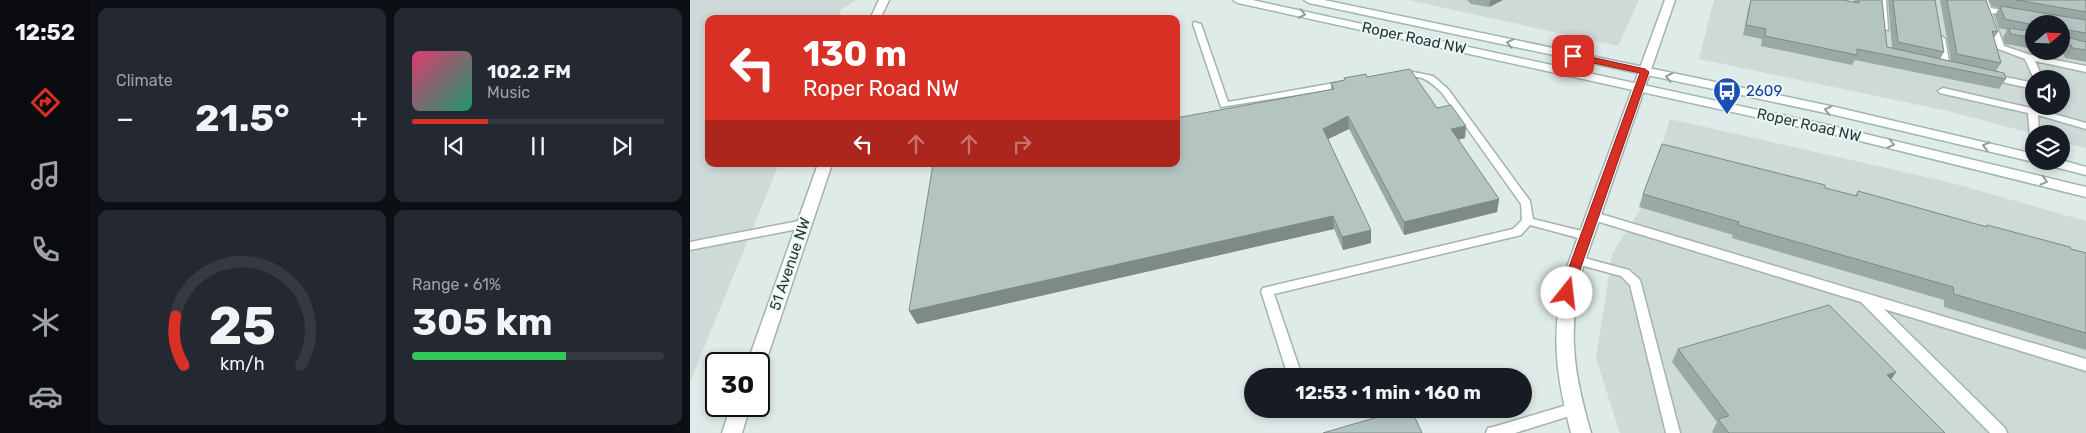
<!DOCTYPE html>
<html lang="en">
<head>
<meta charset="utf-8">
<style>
	:root { --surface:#171b24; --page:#242831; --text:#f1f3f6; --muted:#9ea1a6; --line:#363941; --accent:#d93025 }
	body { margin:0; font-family:Rubik,sans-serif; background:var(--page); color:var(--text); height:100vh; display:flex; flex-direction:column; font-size:19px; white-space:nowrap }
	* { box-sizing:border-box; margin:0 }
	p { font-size:16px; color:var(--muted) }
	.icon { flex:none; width:28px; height:28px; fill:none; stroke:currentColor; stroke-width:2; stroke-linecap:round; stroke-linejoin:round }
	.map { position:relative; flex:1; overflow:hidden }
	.sheet { display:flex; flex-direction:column; gap:8px; padding:8px; background:#0d0f14; width:600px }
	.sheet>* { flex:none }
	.banner { position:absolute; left:15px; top:15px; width:475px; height:152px; border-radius:10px; box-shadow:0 2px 8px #0003; background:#d93025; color:#fff; overflow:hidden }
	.needle { width:32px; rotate:71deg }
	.controls { position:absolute; left:1335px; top:15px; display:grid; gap:10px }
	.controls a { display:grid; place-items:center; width:45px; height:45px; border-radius:50%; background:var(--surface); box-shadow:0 2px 8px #0003; font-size:25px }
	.speed { position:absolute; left:15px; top:352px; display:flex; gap:10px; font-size:25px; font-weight:700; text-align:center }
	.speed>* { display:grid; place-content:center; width:65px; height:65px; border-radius:50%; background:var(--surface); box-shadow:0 2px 8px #0003; line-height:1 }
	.speed .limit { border:2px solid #111; border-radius:8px; background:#fff; color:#111 }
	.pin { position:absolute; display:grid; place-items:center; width:42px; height:42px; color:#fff; margin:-21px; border-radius:10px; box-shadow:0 2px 8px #0006 }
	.me { position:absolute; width:55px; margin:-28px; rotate:16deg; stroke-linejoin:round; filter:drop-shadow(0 0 4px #0008) }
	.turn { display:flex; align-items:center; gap:18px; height:105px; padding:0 15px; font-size:22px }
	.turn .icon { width:65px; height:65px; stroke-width:2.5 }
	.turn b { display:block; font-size:35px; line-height:42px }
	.lanes { display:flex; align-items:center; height:48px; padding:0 15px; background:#0003; justify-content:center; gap:25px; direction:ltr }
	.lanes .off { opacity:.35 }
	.big { font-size:38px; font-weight:700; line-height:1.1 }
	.sheet .card { flex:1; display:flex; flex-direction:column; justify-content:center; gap:8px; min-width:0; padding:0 18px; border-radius:10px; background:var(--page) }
	.sheet .dial { align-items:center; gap:0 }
	.dial svg { height:130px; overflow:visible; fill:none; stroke:var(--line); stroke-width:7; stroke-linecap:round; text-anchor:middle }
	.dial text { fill:var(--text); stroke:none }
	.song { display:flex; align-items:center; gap:15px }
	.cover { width:60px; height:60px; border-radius:8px; background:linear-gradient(135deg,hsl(340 70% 55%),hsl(160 70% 35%)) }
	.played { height:5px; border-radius:2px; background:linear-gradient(90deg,var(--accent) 30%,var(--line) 30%) }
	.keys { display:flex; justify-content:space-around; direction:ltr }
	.heat { display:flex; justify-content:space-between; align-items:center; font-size:28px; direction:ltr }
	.charge { height:8px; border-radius:4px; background:linear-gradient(90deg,#34c759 61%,var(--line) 0) }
	.sheet .tiles { flex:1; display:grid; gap:8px; grid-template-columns:repeat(2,1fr) }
	.trip { position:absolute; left:554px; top:368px; width:288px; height:50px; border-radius:25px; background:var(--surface); box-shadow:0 2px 8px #0003; font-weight:700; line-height:50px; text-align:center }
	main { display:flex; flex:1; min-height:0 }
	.tab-bar { display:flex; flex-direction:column; width:90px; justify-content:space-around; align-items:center; background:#090b0e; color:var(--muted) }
	.tab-bar .icon { width:35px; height:35px }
	.tab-bar .current { color:var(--accent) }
	.tab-bar b { font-size:22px; color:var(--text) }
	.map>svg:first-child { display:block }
	.built { fill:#cddad7; fill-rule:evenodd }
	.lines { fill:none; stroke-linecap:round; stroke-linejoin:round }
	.service-casing { stroke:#a2b3b0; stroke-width:3 }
	.minor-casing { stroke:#a2b3b0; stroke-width:3 }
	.tertiary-casing { stroke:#a2b3b0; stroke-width:3 }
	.secondary-casing { stroke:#9eb7b3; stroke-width:3 }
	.service { fill:#fff; fill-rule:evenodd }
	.minor { fill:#fff; fill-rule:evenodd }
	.tertiary { fill:#fff; fill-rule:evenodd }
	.secondary { fill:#fff; fill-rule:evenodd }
	.wall { fill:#9ba9a6 }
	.shaded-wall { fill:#7e8a87 }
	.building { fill:#b4c5c1; stroke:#7e8a87 }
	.oneway { stroke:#909d9c }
	.route { fill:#d93025; stroke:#8d1f18 }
	.labels { text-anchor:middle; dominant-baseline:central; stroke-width:4; stroke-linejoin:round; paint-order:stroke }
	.street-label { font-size:15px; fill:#203b39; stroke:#eff7f5 }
	.transit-label { font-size:15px; fill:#164399; stroke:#eff7f5; text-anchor:start }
</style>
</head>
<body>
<main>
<nav class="tab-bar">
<b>12:52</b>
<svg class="icon current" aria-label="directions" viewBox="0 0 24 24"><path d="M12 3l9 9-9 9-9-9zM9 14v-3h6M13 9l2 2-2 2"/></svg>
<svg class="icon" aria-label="music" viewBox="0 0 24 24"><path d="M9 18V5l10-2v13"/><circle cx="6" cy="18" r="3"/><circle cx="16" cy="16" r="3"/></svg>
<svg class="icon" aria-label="phone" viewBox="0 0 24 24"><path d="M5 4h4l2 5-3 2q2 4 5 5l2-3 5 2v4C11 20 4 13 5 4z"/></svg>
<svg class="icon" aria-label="climate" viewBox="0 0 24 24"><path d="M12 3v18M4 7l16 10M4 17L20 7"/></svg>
<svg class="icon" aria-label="car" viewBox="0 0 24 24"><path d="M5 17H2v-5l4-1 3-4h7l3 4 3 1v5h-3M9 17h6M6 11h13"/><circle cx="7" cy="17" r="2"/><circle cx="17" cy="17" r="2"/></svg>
</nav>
<section class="sheet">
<div class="tiles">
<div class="card"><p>Climate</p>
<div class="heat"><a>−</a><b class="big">21.5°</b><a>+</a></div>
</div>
<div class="card">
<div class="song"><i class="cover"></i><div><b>102.2 FM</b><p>Music</p></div></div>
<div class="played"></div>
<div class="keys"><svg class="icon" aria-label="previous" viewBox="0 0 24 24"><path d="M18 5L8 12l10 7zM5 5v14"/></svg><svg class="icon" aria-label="pause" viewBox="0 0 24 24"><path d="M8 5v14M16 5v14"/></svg><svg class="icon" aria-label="next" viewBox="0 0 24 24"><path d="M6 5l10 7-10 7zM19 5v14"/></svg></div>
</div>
<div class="card dial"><svg viewBox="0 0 100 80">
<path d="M14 69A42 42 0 1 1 86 69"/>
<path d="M14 69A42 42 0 0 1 9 39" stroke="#d93025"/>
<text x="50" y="56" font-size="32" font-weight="700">25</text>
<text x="50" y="72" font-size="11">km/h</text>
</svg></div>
<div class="card"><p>Range · 61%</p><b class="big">305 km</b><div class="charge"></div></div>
</div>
</section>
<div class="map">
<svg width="1396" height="433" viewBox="0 0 1396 433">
	<rect width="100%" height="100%" fill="#dfebe8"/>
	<path class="built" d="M 0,0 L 166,0 L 151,10 L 147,19 L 19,19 L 19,164 L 89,164 L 0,382 Z
		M 718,0 L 949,0 L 928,46 Z
		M 1024,0 L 1396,0 L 1396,148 L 1371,142 L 1371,134 L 1344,134 L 1258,111 L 1009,59 ZM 1344,24 L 1371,24 L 1371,51 L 1344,51 ZM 1344,79 L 1371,79 L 1371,106 L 1344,106 Z
		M 980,119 L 1258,182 L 1396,221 L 1396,433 L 930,433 L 906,359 L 922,254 L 954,204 Z"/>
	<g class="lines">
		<g class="service-casing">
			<path id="service" d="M 1188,0 L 1196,0 L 1198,30 L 1191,28 Z
				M 1290,0 L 1298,0 L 1301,8 L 1322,12 L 1326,14 L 1322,16 L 1302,13 L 1314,46 L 1341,55 L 1396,66 L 1396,72 L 1345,61 L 1353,79 L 1344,79 L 1335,59 L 1306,48 Z
				M 504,22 L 511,24 L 538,102 L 656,81 L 661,84 L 656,87 L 531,107 L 503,24 Z
				M 1251,36 L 1255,39 L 1260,67 L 1256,70 L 1252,67 L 1247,39 Z
				M 723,72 L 743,76 L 758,89 L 840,201 L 843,219 L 900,233 L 902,236 L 896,240 L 840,225 L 831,235 L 827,236 L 584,294 L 612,376 L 598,376 L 571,291 L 573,288 L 823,229 L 832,220 L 831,204 L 752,93 C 746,87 740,81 732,78 C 723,75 712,81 705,76 L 709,73 Z
				M 1301,74 L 1344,83 L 1344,89 L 1298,79 L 1297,77 Z
				M 1253,88 L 1341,108 L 1344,106 L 1355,106 L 1350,110 L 1396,123 L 1396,129 L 1348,115 L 1349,134 L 1344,134 L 1344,137 L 1340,136 L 1338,113 L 1250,93 L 1248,91 Z
				M 904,212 L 1396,359 L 1396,371 L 1194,309 L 1315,428 L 1317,433 L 1300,433 L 1171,302 L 900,219 L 898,216 Z
				M 114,220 L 120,224 L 118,227 L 0,250 L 0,242 Z
				M 887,256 L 939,270 L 950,280 L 990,433 L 976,433 L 940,285 L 931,276 L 883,263 L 881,260 L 883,257 Z
				M 884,403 L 889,405 L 891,409 L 889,413 L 825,433 L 796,433 L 798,428 L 803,427 Z"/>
		</g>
		<g class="minor-casing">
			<path id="minor" d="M 975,0 L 985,0 L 893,267 C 877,331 883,371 901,433 L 881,433 C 865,371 860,330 877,267 Z"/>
		</g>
		<g class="tertiary-casing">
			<path id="tertiary" d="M 189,0 L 199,0 L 190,19 L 180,19 Z
				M 128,164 L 142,164 L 75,364 L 72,369 L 69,370 L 69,364 L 57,364 Z
				M 41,406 L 60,406 L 52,433 L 32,433 Z"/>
		</g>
		<g class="secondary-casing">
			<path id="secondary" d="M 543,0 L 562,0 L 1142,126 L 1396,187 L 1396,197 L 1142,134 L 548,3 Z
				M 614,0 L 634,0 L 1145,107 L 1344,154 L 1344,161 L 1348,161 L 1344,162 L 1145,115 L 619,3 Z
				M 1371,160 L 1396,167 L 1396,175 L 1353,164 L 1351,161 Z"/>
		</g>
		<use href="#service" class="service"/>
		<use href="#minor" class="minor"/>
		<use href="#tertiary" class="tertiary"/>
		<use href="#secondary" class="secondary"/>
	</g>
	<path class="wall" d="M 777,0 L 813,0 L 799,7 L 781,4 Z
		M 1061,0 L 1152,0 L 1164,2 L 1164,0 L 1192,0 L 1197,47 L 1202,48 L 1198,0 L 1245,0 L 1254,52 L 1250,59 L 1261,61 L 1250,0 L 1296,0 L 1308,32 L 1304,38 L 1311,63 L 1306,71 L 1316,79 L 1309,89 L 1165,60 L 1162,65 L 1071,46 L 1072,39 L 1053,35 L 1059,6 Z
		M 1299,0 L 1396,0 L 1396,62 L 1375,58 L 1374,55 L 1355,51 L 1371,51 L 1371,24 L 1344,24 L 1344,49 L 1315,44 L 1313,37 L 1317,30 L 1309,28 L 1305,15 L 1309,8 L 1302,6 Z
		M 677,77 L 747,108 L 775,138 L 768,140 L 809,199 L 807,212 L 714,235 L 659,129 L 638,139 L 681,243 L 653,250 L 644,229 L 227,324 L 641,90 L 641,83 L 654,81 L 654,78 Z
		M 1135,188 L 1165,196 L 1168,191 L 1296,227 L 1297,225 L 1396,253 L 1396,350 L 1254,307 L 1254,300 L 1042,238 L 1043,235 L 949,207 L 953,194 Z
		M 988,349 L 1206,372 L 1201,379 L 1255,433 L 1023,433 L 1022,432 L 1027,422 L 982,362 Z"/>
	<path class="shaded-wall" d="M 801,0 L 813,0 L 799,7 L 800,1 Z
		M 658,116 L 659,129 L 634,141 L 633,129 Z
		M 776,126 L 775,138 L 760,141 L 761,129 Z
		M 809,199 L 807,212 L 714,235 L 714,222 Z
		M 643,216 L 644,229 L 227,324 L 219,311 Z
		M 681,230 L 681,243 L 653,250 L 652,237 Z
		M 1206,372 L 1197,385 L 1197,375 Z"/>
	<path class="building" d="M 1061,0 L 1152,0 L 1169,3 L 1169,0 L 1192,0 L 1197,47 L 1314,73 L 1316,79 L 1167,49 L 1167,55 L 1075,36 L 1076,29 L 1056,25 Z
		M 1203,0 L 1245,0 L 1254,52 L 1208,42 Z
		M 1257,0 L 1296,0 L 1308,32 L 1302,31 L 1311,63 L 1267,54 Z
		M 1326,0 L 1396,0 L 1396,12 Z
		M 1310,6 L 1396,20 L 1396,33 L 1378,30 L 1376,37 L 1396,42 L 1396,50 L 1382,48 L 1381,45 L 1371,43 L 1371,24 L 1344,24 L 1344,25 L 1315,19 Z
		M 1319,28 L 1344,32 L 1344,38 L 1321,34 Z
		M 720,69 L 747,108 L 761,105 L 776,126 L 761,129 L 809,199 L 714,222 L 658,116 L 633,129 L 681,230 L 652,237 L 643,216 L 219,311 L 243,164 L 486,164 L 486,118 L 644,89 L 641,83 L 655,80 L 654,78 L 676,74 L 677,77 Z
		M 972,144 L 1135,185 L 1135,188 L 1167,196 L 1168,191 L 1297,227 L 1297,225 L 1380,247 L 1381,249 L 1396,253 L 1396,333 L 1264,294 L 1263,287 L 1048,225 L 1049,222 L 953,194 Z
		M 1139,305 L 1206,372 L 1197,375 L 1255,433 L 1039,433 L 1028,419 L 1039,416 L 988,349 Z
		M 715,409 L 721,409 L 732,433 L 633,433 Z"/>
	<defs><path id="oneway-chevron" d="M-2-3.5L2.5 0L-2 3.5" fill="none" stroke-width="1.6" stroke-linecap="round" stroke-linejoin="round" transform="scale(1.25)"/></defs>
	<g class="oneway">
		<use href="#oneway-chevron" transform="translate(612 14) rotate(12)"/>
		<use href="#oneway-chevron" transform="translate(820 43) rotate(-168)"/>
		<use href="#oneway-chevron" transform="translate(979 77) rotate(-168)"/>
		<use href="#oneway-chevron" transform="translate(1138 110) rotate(-168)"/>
		<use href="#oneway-chevron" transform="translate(1201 144) rotate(13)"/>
		<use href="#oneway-chevron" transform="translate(1296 146) rotate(-166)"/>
		<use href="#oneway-chevron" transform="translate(1354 181) rotate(15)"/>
	</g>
	<path class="route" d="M 883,53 L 955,69 L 959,72 L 891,267 L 884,293 L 882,296 L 873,296 L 871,293 L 879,267 L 950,73 L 880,58 L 878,56 Z"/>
	<defs>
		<g id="bus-pin" transform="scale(1.4375)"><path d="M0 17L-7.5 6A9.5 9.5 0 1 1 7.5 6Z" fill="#1a4fb4" stroke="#eff7f5"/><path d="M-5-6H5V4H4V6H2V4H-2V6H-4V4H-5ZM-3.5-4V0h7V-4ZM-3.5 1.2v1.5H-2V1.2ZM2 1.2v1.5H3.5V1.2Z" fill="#fff"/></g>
	</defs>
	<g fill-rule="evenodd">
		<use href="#bus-pin" x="1037" y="91"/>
	</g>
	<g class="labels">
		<g class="street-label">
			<text transform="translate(724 38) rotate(12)">Roper Road NW</text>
			<text transform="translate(1119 125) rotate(13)">Roper Road NW</text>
			<text transform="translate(100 264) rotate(-71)">51 Avenue NW</text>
		</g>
		<g class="transit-label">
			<text x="1056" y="91">2609</text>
		</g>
	</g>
</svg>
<div class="controls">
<a><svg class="needle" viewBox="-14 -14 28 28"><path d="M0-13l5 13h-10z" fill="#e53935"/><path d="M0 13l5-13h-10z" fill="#9ea1a6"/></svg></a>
<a><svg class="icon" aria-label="sound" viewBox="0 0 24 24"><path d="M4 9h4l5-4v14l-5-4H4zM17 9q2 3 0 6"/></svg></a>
<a><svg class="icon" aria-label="layers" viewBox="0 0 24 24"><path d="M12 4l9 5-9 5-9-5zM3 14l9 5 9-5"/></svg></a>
</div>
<div class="speed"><div class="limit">30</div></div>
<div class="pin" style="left:883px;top:56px;background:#d93025"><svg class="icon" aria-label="arrive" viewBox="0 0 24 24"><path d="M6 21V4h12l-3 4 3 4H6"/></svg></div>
<svg class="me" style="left:877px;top:293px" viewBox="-20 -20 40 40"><circle r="19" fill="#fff"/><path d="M0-13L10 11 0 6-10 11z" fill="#d93025"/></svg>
<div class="trip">12:53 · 1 min · 160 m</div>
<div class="banner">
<div class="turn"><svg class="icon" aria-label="left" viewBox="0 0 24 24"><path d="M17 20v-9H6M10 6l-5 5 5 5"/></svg><div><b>130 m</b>Roper Road NW</div></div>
<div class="lanes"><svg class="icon" aria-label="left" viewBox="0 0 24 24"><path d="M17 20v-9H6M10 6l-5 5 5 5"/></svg><svg class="icon off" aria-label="ahead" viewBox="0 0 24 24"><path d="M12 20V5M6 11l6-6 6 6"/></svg><svg class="icon off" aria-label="ahead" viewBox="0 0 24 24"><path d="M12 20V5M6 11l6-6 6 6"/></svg><svg class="icon off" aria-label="right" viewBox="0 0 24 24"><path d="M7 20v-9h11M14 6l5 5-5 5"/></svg></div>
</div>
</div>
</main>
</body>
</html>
